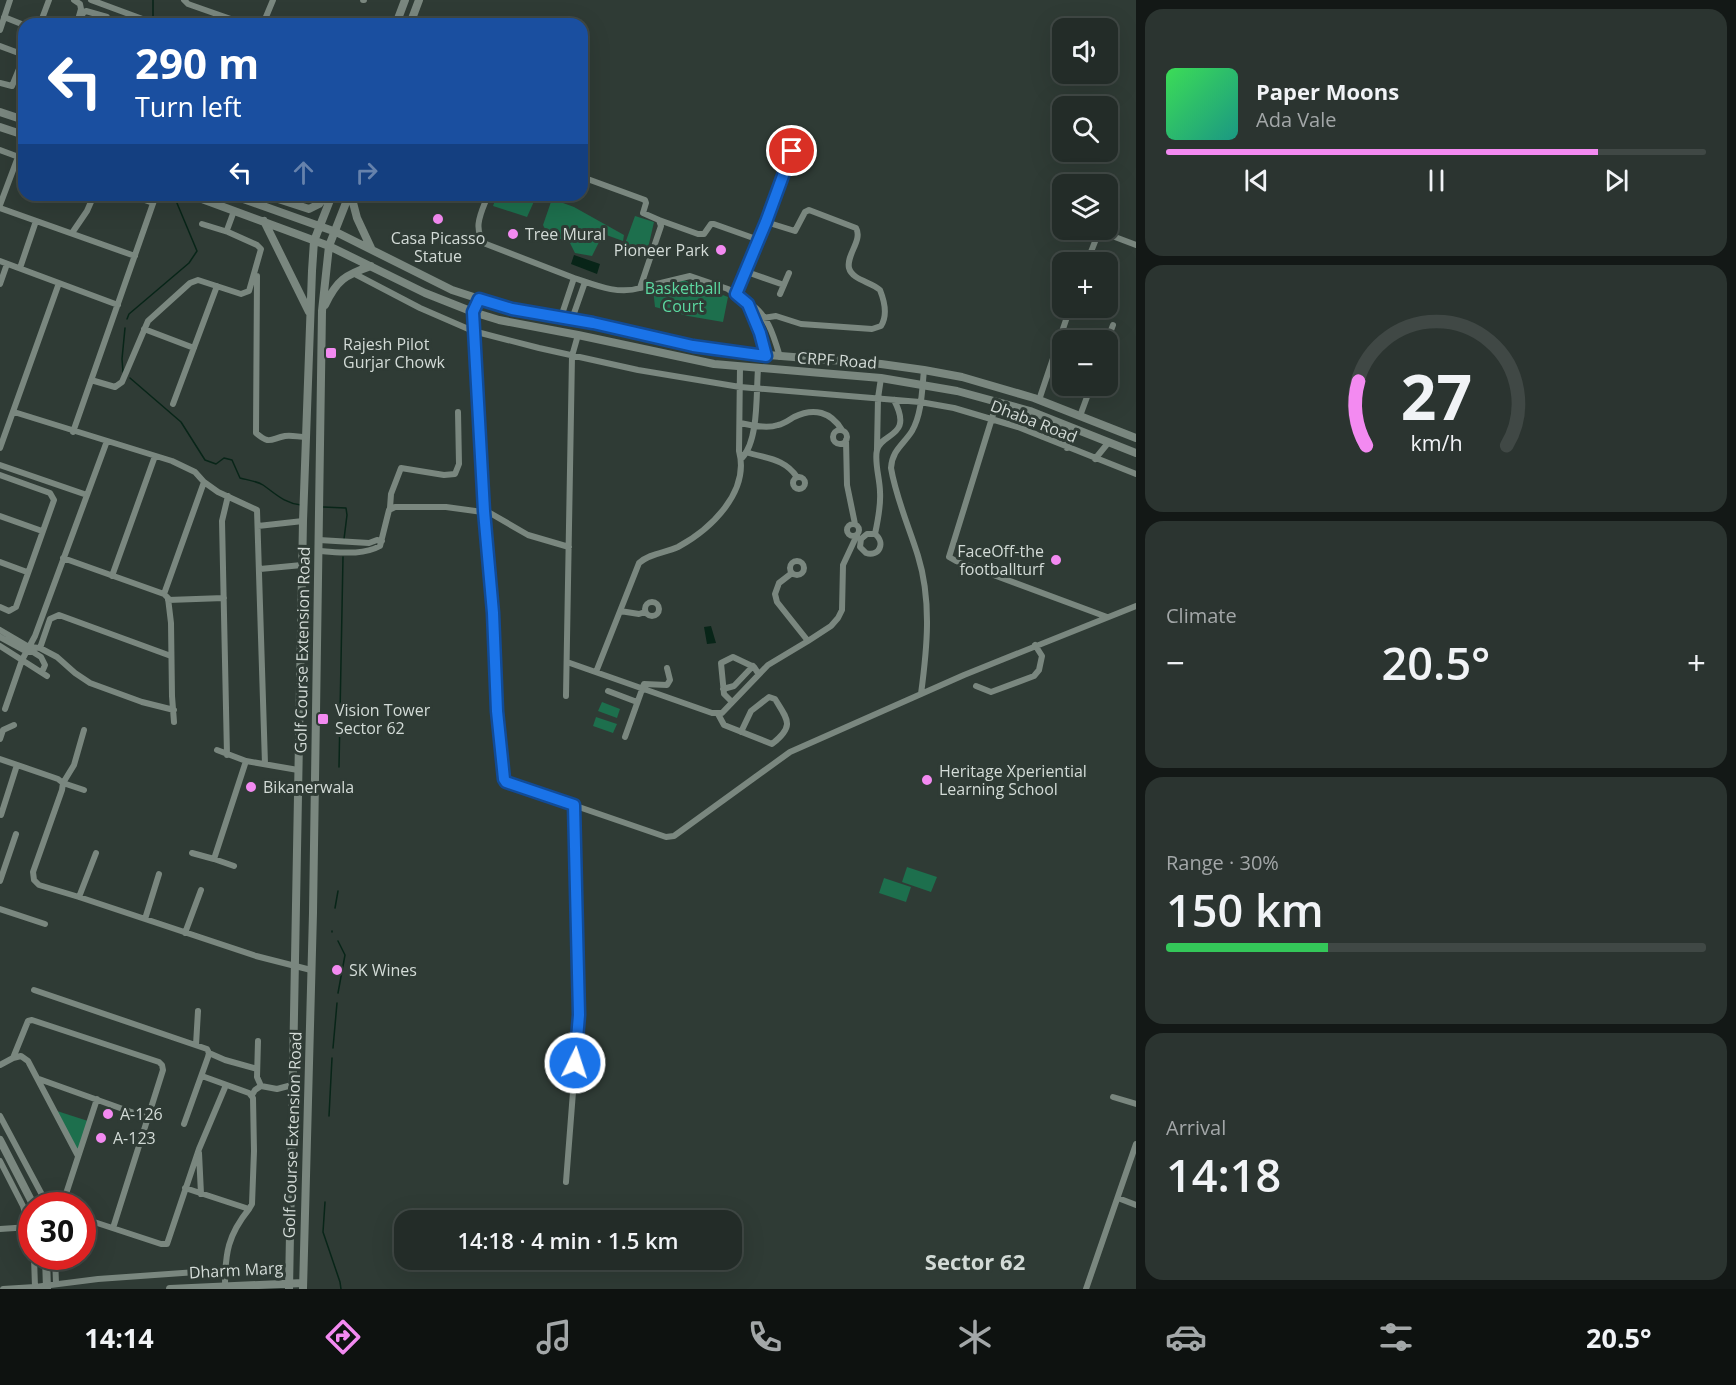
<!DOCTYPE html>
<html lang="en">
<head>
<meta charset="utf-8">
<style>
	:root { --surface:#232c28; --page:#2b3430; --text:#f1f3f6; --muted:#a3a7a8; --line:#404845; --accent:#f38af1 }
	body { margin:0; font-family:"Open Sans",sans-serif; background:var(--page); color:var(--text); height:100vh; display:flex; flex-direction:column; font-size:22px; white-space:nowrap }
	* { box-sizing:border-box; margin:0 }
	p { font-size:20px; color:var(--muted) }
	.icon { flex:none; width:33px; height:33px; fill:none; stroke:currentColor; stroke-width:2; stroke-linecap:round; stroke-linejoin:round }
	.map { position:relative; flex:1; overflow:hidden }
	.sheet { display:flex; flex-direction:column; gap:9px; padding:9px; background:#131816; width:600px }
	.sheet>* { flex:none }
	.guide { position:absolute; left:18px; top:18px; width:570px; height:183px; border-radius:18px; box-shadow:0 6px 24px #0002,0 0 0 2px var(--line); background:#1a4fa0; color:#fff; overflow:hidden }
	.fabs { position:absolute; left:1052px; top:18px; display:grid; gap:12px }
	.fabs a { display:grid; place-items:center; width:66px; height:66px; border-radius:12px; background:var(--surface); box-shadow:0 6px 24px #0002,0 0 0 2px var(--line); font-size:30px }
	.speed { position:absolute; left:18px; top:1192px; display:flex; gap:12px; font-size:30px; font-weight:700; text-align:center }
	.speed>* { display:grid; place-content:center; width:78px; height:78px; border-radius:50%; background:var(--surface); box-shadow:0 6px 24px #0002,0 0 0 2px var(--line); line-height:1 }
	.speed .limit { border:9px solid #d22; background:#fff; color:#111 }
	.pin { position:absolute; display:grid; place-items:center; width:51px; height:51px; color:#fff; margin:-26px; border:3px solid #fff; border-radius:50%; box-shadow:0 2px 6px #0007 }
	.me { position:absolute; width:66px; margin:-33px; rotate:4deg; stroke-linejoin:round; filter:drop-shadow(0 0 4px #0008) }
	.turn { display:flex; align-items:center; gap:21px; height:126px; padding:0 18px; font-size:27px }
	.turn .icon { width:78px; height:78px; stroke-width:2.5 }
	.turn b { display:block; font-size:42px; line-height:51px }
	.lanes { display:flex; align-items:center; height:57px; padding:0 18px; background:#0003; justify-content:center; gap:30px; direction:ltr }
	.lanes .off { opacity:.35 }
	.big { font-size:45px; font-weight:600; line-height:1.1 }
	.sheet .widget { flex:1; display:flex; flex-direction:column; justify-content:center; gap:9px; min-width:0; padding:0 21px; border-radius:18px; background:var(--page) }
	.sheet .dial { align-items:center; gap:0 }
	.dial svg { height:156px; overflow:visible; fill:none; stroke:var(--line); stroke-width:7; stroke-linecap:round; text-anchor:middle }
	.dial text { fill:var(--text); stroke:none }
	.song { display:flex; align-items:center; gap:18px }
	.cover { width:72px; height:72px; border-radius:9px; background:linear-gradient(135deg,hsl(130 70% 55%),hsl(170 70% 35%)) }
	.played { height:6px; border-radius:3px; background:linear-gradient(90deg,var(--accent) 80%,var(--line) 80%) }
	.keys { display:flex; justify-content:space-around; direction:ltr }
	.heat { display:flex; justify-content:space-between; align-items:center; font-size:33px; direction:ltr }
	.charge { height:9px; border-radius:4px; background:linear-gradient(90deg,#34c759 30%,var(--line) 0) }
	.trip { position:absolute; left:394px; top:1210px; width:348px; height:60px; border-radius:18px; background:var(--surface); box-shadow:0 6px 24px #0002,0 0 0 2px var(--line); font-weight:600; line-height:60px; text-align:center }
	.menu { display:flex; height:96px; justify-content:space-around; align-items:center; background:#0e1210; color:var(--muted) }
	.menu .icon { width:42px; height:42px }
	.menu .selected { color:var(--accent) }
	.menu b { font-size:27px; color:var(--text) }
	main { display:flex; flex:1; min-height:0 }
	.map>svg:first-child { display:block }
	.green { fill:#1d6f4d }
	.water { fill:#082518 }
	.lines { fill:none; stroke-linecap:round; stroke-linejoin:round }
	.stream { stroke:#082518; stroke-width:1.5 }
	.street { stroke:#7a877f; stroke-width:6 }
	.secondary { stroke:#7a877f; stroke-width:8 }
	.route-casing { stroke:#114b97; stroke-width:15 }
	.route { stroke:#1a73e8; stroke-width:10 }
	.poi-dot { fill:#f38af1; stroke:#2f3b35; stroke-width:2 }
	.labels { text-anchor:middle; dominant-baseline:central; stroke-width:6; stroke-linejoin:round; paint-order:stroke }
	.poi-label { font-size:16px; fill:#d3dbd7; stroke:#2f3b35; text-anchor:start }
	.park-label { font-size:16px; fill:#5cd9a1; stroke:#2f3b35 }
	.street-label { font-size:16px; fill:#d3dbd7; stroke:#2f3b35 }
	.district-label { font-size:22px; font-weight:bold; fill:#d3dbd7; stroke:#2f3b35 }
</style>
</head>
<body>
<main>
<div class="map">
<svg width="1136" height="1289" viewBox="0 0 1136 1289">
	<rect width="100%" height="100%" fill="#2f3b35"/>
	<path class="green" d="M 497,195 L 530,195 L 536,197 L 527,217 L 493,206 Z
		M 552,199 L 574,207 L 624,235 L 623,241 L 598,232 L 595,240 L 599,242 L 592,256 L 575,253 L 570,243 L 547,233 L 543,225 Z
		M 635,216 L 654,222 L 646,257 L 623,249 Z
		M 681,279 L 728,297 L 723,322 L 688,316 L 655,307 L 653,289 Z
		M 602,702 L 620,709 L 617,718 L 598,711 Z
		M 596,717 L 617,724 L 613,733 L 593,726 Z
		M 907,867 L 937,877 L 931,892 L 902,882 Z
		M 884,878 L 911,887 L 906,902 L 879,893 Z
		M 57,1111 L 88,1121 L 78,1151 Z"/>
	<path class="water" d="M 574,255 L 600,264 L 597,274 L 571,264 Z
		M 711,626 L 716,643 L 707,644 L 704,627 Z"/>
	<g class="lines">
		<path class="stream" d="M 153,20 L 153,0
			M 127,319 L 129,314 L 189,263 L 197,251 L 174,196
			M 123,372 L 122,359 L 125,328
			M 130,378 L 181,422 L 205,460 L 216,464 L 224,458 L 232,460 L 240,478 C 247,480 257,481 263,485 C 276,494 284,503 301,505
			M 323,507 L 346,508 L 347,515 L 344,539
			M 339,767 L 343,557
			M 335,908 L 338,891
			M 332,931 L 332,932
			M 338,941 L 345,955 L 338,993
			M 333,1048 L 337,1003
			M 329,1116 L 332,1058
			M 325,1202 L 323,1232 L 340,1282 L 341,1289"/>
		<path class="street" d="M 74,0 L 80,4 L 81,9 L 79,16
			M 91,0 L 156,24
			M 184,0 L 188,4 L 245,24
			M 363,0 L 364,0
			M 4,17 L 24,25
			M 40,24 L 49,0
			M 79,24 L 83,13 L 86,11 L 107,17 L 109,24
			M 263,24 L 273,0
			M 0,30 L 10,0
			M 0,46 L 24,55
			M 22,75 L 19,88 L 24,93
			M 0,83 L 12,86 L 24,57
			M 0,150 L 24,159
			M 131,195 L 153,203
			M 304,195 L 305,195
			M 488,195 C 482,211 471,229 486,244 L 574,278 L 561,317
			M 0,205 L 18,157
			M 0,208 L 135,256
			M 659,220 L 698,234 L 704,234 L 711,224 L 714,224 L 759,240
			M 202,224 L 228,232
			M 72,233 L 87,211 L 94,195
			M 0,261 L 118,305
			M 1087,262 L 1098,234 L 1107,234 L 1136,245
			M 20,268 L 36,221
			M 747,272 L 784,285
			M 353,273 L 420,308 L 473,331 L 539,348 L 638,370 L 740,387 L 920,402 L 954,408 L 1018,427 L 1136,474
			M 257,276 L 256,433 C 270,445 270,439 285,436 C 292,435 299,437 306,437
			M 574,278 C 595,285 618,295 640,288 L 661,226 L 659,220 L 643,213 L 646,203 L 645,200 L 582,177
			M 0,284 L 7,264
			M 640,288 L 690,276 L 728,289 L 748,304
			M 737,294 L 766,222 L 792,151
			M 780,294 L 789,273
			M 479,299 L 473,312 L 473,331 L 484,511 L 493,613 L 497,712 L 503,773 L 506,782 L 666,837 L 674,836 L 790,752 L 964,675 L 1136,606
			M 763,318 L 776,316 L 801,324 L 872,329 L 881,326 C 888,315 884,300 880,290 C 872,282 852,280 849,268 C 846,255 863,240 856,228 L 809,210 L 805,212 L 795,231 L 766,222
			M 572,319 L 585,282
			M 144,329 L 194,348
			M 1107,341 L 1113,325
			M 766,355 L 760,333 L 747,306 L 749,303 C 768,314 774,337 780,357
			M 91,380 L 115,387 L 122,382 L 148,321 L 190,283 L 198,280 L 241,294 L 249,291 L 261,249 L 257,245 L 228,232 L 227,230 L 234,211
			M 1039,400 L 1070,308
			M 997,402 L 949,557 L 956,561 L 1107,617
			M 173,404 L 217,286
			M 14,412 L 172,461 L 195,472 L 204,482 L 218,492 L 257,510 L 265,764
			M 1080,416 L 1091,386
			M 740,423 C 752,425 766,429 778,425 C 784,424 789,420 794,417 C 814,407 831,412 842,430
			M833 437a7 7 0 1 1 14 0a7 7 0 1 1-14 0Z
			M 73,432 L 156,195
			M 846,440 L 847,485 L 855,524
			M 0,448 L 59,283
			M 1067,448 L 1069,427
			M 877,449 L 878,398 L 881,378
			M 746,452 C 767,459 784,458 797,477
			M 742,458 C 759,440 756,393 758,369
			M 1095,459 L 1108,443
			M 0,465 L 87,495
			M 0,475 L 50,493 L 54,500 L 16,607 L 9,611 L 0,607
			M793 483a6 6 0 1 1 12 0a6 6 0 1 1-12 0Z
			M 390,508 L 391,494 L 401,468 L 444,475 L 455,474 L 459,464 L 458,412
			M 0,516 L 42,531
			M847 530a6 6 0 1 1 12 0a6 6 0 1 1-12 0Z
			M 258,526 L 303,521
			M 875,534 L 867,534 L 861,539 L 860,547 L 866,553 C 879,557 886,543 875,534 C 878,520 881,506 880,492 C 880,479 874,462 877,450 C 881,432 914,438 894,400
			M 319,540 L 369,543 L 377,540 L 382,541
			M 319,551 C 339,552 362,556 380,546 L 389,510 L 395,507 L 446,507 L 490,513 L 528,535 L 569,547
			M 63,558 L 164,594 L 168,598 L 171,623 L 172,696 L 174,722
			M790 568a7 7 0 1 1 14 0a7 7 0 1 1-14 0Z
			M 0,562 L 27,572
			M 260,569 L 302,565
			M 792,573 L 779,583 L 775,594 L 777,602 L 808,641
			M 112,576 L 155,456
			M 164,594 L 204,482
			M 168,600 L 224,598
			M645 609a7 7 0 1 1 14 0a7 7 0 1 1-14 0Z
			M 620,611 L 639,614 L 645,612
			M 0,630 L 29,647 L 40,648 L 57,657 L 75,673 L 90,683 L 142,702 L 174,710
			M 0,637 L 27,652 L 33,652 L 41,657 L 45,665 L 42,672
			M 0,646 L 47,676
			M 40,648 L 50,619 L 59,615 L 171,656
			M 567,662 L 712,713 L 722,713 L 768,665 L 808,641 L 831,626 L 838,618 L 842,610 L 843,565 L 857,535
			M 596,672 L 639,563 C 650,553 665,553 678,547 C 711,529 750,492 739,451 L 740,367
			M 976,686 L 991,692 L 1034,676 L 1039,670 L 1042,656 L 1035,645
			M 723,689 L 734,686 L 753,666
			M 608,691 L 637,702
			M 921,694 C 927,649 932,601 918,556 C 909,527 896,498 891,468 C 892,450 904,444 912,431 C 922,414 922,389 924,370
			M 566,696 L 572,356 L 578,335
			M 732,702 L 724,694 L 721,663 L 733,657 L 754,667 L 758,673
			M 5,709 L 22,660 L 35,636 L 107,441
			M 718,714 L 724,725 L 772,744 C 795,726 788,720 775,699 L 769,697 L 751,711 L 741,732
			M 625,737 L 644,684 L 667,685 L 670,680 L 667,668
			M 0,739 L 3,730 L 14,725
			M 217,750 L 246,761 L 298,770
			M 227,755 L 222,521 L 228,496
			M 0,759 L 58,779 L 63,783 L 62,790 L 33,872 L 34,880 L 39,885 L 79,897 L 256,956 L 311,970
			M 84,790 L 63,783 L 74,765 L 84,730
			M 1,815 L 17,765
			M 192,853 L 214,859 L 246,761
			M 214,859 L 234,866
			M 0,881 L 16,834
			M 79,897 L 96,853
			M 0,909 L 45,924
			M 145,919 L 159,874
			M 185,933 L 201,890
			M 34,990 L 207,1049 L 209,1053 L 208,1057 L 184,1124
			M 258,1041 L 257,1077 L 261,1086
			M 196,1045 L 198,1011
			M 209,1053 L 225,1060 L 257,1069
			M 0,1065 L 13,1058
			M 39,1079 L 148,1118
			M 252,1095 L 255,1090 L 261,1086 L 277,1089 L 292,1085
			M 1113,1097 L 1136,1104
			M 0,1116 L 48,1206
			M 199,1153 L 201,1194
			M 78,1156 L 28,1061 L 21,1056 L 13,1058 L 28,1021 L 32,1020 L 159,1062 L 162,1065 L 163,1070 L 113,1228
			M 0,1161 L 23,1206 L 32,1236
			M 566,1182 L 579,1015 L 574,805
			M 185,1188 L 249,1209 L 252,1204 L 254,1151 L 253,1098 L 249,1093 L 202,1076
			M 1118,1198 L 1136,1205
			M 62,1206 L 97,1099
			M 82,1218 L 161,1244 L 167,1244 L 199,1149 L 226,1085
			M 0,1229 L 30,1227
			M 34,1257 L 35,1287 L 98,1279 L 225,1270
			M 55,1257 L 56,1283
			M 225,1286 C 225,1253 228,1235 249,1209
			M 3,1289 L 35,1287
			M 1086,1289 L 1136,1144"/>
		<path class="secondary" d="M 396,24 L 405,0
			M 410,24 L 419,0
			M 0,112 L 24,120
			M 0,127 L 24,135
			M 191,195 L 329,246 L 425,293 L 473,312 L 499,320 L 578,335 L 714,364 L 881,378 L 957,391 L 1030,411 L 1136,453
			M 232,195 L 336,232 L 452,290 L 495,304 L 593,323 L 718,351 L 881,364 L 924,370 L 962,377 L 1034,398 L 1136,438
			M 266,195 L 309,209 L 319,204 L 326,195
			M 351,195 L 357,218 L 371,248
			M 264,221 L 309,312
			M 325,305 C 337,280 345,275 371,266
			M 0,1140 L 34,1206
			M 46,1257 L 47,1289
			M 170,1289 L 303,1283
			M 289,1289 L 303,521 L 312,271 L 314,241 L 332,195
			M 303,1289 L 313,913 L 322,311 L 329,246 L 349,195"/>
	</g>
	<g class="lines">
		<g class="route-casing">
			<path id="route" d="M 575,1063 L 579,1015 L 574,805 L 506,782 L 504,779 L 497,711 L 493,613 L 484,511 L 473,312 L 479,299 L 512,309 L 593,323 L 693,346 L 766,356 L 760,333 L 748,304 L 736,294 L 766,222 L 792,151"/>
		</g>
		<use href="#route" class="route"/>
	</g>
	<g class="poi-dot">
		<circle cx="438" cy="219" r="6"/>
		<circle cx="513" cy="234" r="6"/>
		<circle cx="721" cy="250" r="6"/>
		<rect x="325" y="347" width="12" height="12" rx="3"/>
		<circle cx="1056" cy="560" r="6"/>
		<rect x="317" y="713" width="12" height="12" rx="3"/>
		<circle cx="927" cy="780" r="6"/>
		<circle cx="251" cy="787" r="6"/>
		<circle cx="337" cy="970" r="6"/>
		<circle cx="108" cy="1114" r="6"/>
		<circle cx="101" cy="1138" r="6"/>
	</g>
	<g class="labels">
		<g class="poi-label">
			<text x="525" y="234">Tree Mural</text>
			<text x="438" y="238" text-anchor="middle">Casa Picasso<tspan x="438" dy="18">Statue</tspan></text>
			<text x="709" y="250" text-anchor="end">Pioneer Park</text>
			<text x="343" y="344">Rajesh Pilot<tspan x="343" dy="18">Gurjar Chowk</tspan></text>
			<text x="1044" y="551" text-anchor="end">FaceOff-the<tspan x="1044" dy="18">footballturf</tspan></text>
			<text x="335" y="710">Vision Tower<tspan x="335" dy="18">Sector 62</tspan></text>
			<text x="939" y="771">Heritage Xperiential<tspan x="939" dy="18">Learning School</tspan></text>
			<text x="263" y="787">Bikanerwala</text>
			<text x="349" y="970">SK Wines</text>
			<text x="120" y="1114">A-126</text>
			<text x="113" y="1138">A-123</text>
		</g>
		<g class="park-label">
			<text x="683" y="288">Basketball<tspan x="683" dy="18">Court</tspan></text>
		</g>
		<g class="street-label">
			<text transform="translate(837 360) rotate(4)">CRPF Road</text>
			<text transform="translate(1034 421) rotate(21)">Dhaba Road</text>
			<text transform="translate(302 650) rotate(-89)">Golf Course Extension Road</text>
			<text transform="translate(292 1135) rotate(-88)">Golf Course Extension Road</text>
			<text transform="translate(236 1270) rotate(-3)">Dharm Marg</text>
		</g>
		<g class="district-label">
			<text x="975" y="1261">Sector 62</text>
		</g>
	</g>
</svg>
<div class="fabs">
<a><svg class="icon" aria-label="sound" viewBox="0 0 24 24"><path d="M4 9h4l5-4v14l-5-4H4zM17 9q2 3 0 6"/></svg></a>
<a><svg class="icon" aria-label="search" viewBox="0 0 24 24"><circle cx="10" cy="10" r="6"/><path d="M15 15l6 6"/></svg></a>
<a><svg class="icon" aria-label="layers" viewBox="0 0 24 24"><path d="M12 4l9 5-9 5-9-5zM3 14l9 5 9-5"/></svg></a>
<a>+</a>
<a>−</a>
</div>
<div class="speed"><div class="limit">30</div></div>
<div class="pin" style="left:792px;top:151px;background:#d93025"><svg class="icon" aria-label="arrive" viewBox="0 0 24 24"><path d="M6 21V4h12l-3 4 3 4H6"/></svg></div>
<svg class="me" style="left:575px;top:1063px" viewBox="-20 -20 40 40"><circle r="17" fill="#1a73e8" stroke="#fff" stroke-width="3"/><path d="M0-11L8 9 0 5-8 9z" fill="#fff"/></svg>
<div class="trip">14:18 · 4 min · 1.5 km</div>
<div class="guide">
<div class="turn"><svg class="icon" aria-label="left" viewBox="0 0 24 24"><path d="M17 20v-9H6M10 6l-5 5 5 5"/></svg><div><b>290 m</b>Turn left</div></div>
<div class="lanes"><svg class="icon" aria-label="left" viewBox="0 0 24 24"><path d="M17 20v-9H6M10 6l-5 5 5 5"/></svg><svg class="icon off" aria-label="ahead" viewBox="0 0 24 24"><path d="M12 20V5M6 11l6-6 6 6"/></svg><svg class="icon off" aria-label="right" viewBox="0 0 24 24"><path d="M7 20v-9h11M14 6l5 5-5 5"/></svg></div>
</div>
</div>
<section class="sheet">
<div class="widget">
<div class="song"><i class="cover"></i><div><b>Paper Moons</b><p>Ada Vale</p></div></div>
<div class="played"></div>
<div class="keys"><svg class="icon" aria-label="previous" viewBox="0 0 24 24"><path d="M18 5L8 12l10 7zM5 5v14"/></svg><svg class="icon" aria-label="pause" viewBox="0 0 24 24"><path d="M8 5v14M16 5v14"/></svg><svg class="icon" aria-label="next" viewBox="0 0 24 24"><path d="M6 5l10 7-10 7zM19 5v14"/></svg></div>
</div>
<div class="widget dial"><svg viewBox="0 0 100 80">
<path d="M14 69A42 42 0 1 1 86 69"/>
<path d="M14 69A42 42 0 0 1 10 36" stroke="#f38af1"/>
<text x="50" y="56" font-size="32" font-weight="700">27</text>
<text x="50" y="72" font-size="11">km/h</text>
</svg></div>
<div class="widget"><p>Climate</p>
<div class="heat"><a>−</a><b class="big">20.5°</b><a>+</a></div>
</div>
<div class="widget"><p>Range · 30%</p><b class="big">150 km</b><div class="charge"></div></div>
<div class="widget"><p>Arrival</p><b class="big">14:18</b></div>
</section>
</main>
<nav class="menu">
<b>14:14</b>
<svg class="icon selected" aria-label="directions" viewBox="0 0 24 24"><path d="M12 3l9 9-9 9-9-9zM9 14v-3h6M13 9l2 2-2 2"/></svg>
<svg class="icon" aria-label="music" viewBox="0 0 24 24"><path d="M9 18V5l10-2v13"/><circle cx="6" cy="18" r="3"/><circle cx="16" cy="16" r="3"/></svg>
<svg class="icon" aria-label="phone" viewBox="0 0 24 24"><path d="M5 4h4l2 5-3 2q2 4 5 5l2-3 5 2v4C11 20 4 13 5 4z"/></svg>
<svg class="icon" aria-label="climate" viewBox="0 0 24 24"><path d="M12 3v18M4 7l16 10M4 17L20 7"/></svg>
<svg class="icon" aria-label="car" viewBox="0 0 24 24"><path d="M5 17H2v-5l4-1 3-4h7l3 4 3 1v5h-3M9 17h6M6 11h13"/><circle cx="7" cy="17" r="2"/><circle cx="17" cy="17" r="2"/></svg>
<svg class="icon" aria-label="filters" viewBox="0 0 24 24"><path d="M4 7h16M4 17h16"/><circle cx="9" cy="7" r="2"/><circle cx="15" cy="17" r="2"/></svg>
<b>20.5°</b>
</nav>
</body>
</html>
